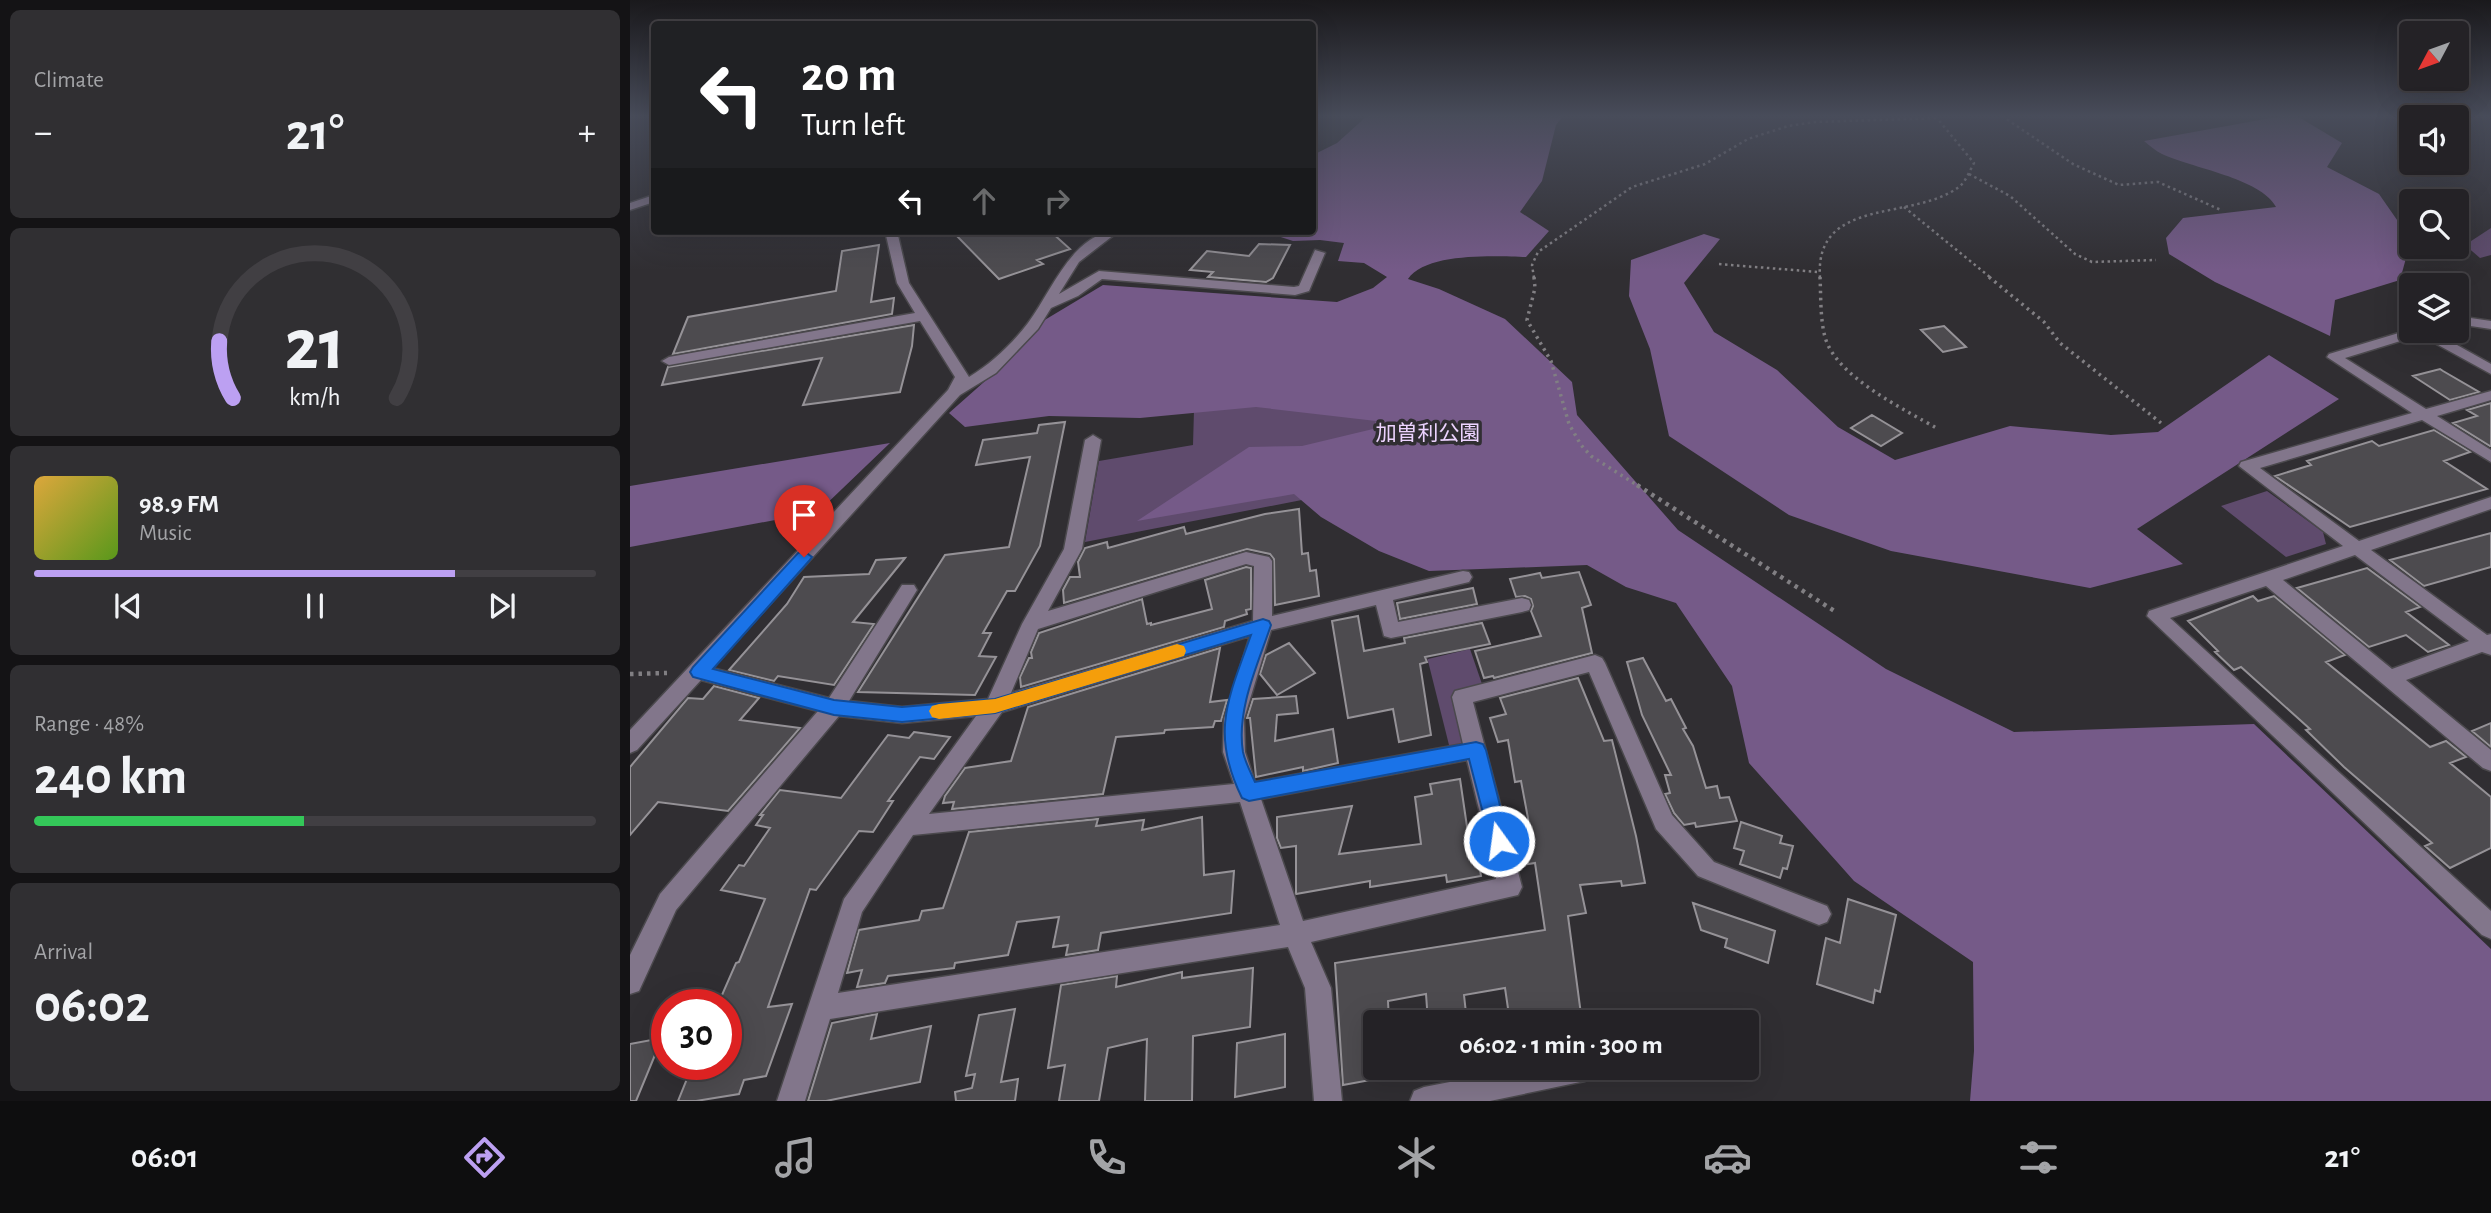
<!DOCTYPE html>
<html lang="en">
<head>
<meta charset="utf-8">
<style>
	:root { --surface:#242226; --page:#302f32; --text:#f1f3f6; --muted:#a3a4a7; --line:#413f43; --accent:#bca0f2 }
	body { margin:0; font-family:"Alegreya Sans","Noto Sans JP",sans-serif; background:var(--page); color:var(--text); height:100vh; display:flex; flex-direction:column; font-size:26px; white-space:nowrap }
	* { box-sizing:border-box; margin:0 }
	p { font-size:23px; color:var(--muted) }
	.icon { flex:none; width:38px; height:38px; fill:none; stroke:currentColor; stroke-width:2; stroke-linecap:round; stroke-linejoin:round }
	.map { position:relative; flex:1; overflow:hidden }
	.side { display:flex; flex-direction:column; gap:10px; padding:10px; background:#141315; width:630px }
	.side>* { flex:none }
	.hud { position:absolute; left:21px; top:21px; width:665px; height:214px; border-radius:7px; box-shadow:0 7px 28px #0002,0 0 0 2px var(--line); background:#202124; color:#fff; overflow:hidden }
	.needle { width:46px; rotate:229deg }
	.tools { position:absolute; left:1769px; top:21px; display:grid; gap:14px }
	.tools a { display:grid; place-items:center; width:70px; height:70px; border-radius:7px; background:var(--surface); box-shadow:0 7px 28px #0002,0 0 0 2px var(--line); font-size:35px }
	.speed { position:absolute; left:21px; top:989px; display:flex; gap:14px; font-size:35px; font-weight:700; text-align:center }
	.speed>* { display:grid; place-content:center; width:91px; height:91px; border-radius:50%; background:var(--surface); box-shadow:0 7px 28px #0002,0 0 0 2px var(--line); line-height:1 }
	.speed .limit { border:10px solid #d22; background:#fff; color:#111 }
	.pin { position:absolute; display:grid; place-items:center; width:60px; height:60px; color:#fff; margin:-72px -30px; border-radius:50% 50% 50% 0; rotate:-45deg; box-shadow:0 0 7px #0007 }
	.pin .icon { rotate:45deg }
	.me { position:absolute; width:77px; margin:-38px; rotate:346deg; stroke-linejoin:round; filter:drop-shadow(0 0 5px #0008) }
	.turn { display:flex; align-items:center; gap:24px; height:147px; padding:0 35px; font-size:32px }
	.turn .icon { width:91px; height:91px; stroke-width:2.5 }
	.turn b { display:block; font-size:49px; line-height:60px }
	.lanes { display:flex; align-items:center; height:66px; padding:0 35px; background:#0003; justify-content:center; gap:35px; direction:ltr }
	.lanes .off { opacity:.35 }
	.big { font-size:52px; font-weight:700; line-height:1.1 }
	.side .tile { flex:1; display:flex; flex-direction:column; justify-content:center; gap:10px; min-width:0; padding:0 24px; border-radius:10px; background:var(--page) }
	.side .dial { align-items:center; gap:0 }
	.dial svg { height:182px; overflow:visible; fill:none; stroke:var(--line); stroke-width:7; stroke-linecap:round; text-anchor:middle }
	.dial text { fill:var(--text); stroke:none }
	.song { display:flex; align-items:center; gap:21px }
	.cover { width:84px; height:84px; border-radius:10px; background:linear-gradient(135deg,hsl(40 70% 55%),hsl(90 70% 35%)) }
	.played { height:7px; border-radius:4px; background:linear-gradient(90deg,var(--accent) 75%,var(--line) 75%) }
	.keys { display:flex; justify-content:space-around; direction:ltr }
	.heat { display:flex; justify-content:space-between; align-items:center; font-size:38px; direction:ltr }
	.charge { height:10px; border-radius:5px; background:linear-gradient(90deg,#34c759 48%,var(--line) 0) }
	.trip { position:absolute; left:733px; top:1010px; width:396px; height:70px; border-radius:7px; background:var(--surface); box-shadow:0 7px 28px #0002,0 0 0 2px var(--line); font-weight:700; line-height:70px; text-align:center }
	.dock { display:flex; height:112px; justify-content:space-around; align-items:center; background:#0e0e0f; color:var(--muted) }
	.dock .icon { width:49px; height:49px }
	.dock .current { color:var(--accent) }
	.dock b { font-size:32px; color:var(--text) }
	main { display:flex; flex:1; min-height:0 }
	.map>svg:first-child { display:block }
	.green { fill:#5f4b6d }
	.forest { fill:#755a88 }
	.building { fill:#4d4b4f; stroke:#959297; stroke-width:2 }
	.lines { fill:none; stroke-linecap:round; stroke-linejoin:round }
	.minor-casing { stroke:#4b494d; stroke-width:3 }
	.path-far2 { stroke:#817f83; stroke-width:2.5; stroke-dasharray:2.5 3.5; stroke-linecap:butt }
	.path-far1 { stroke:#817f83; stroke-width:3.5; stroke-dasharray:2.5 4.5; stroke-linecap:butt }
	.path { stroke:#817f83; stroke-width:4.5; stroke-dasharray:3.5 5; stroke-linecap:butt }
	.minor { fill:#82768b; fill-rule:evenodd }
	.route { fill:#1a73e8; stroke:#114b97; stroke-width:2 }
	.slow { fill:#f59e0b }
	.labels { text-anchor:middle; dominant-baseline:central; stroke-width:7; stroke-linejoin:round; paint-order:stroke }
	.park-label { font-size:21px; fill:#ecd3fe; stroke:#302e32 }
</style>
</head>
<body>
<main>
<section class="side">
<div class="tile"><p>Climate</p>
<div class="heat"><a>−</a><b class="big">21°</b><a>+</a></div>
</div>
<div class="tile dial"><svg viewBox="0 0 100 80">
<path d="M14 69A42 42 0 1 1 86 69"/>
<path d="M14 69A42 42 0 0 1 8 44" stroke="#bca0f2"/>
<text x="50" y="56" font-size="32" font-weight="700">21</text>
<text x="50" y="72" font-size="11">km/h</text>
</svg></div>
<div class="tile">
<div class="song"><i class="cover"></i><div><b>98.9 FM</b><p>Music</p></div></div>
<div class="played"></div>
<div class="keys"><svg class="icon" aria-label="previous" viewBox="0 0 24 24"><path d="M18 5L8 12l10 7zM5 5v14"/></svg><svg class="icon" aria-label="pause" viewBox="0 0 24 24"><path d="M8 5v14M16 5v14"/></svg><svg class="icon" aria-label="next" viewBox="0 0 24 24"><path d="M6 5l10 7-10 7zM19 5v14"/></svg></div>
</div>
<div class="tile"><p>Range · 48%</p><b class="big">240 km</b><div class="charge"></div></div>
<div class="tile"><p>Arrival</p><b class="big">06:02</b></div>
</section>
<div class="map">
<svg width="1861" height="1101" viewBox="0 0 1861 1101">
	<rect width="100%" height="100%" fill="#302e32"/>
	<path class="green" d="M 1861,228 L 1861,255 L 1850,258 L 1835,245 Z
		M 850,373 L 682,498 L 455,542 L 469,461 L 563,445 L 564,410 Z
		M 1637,491 L 1693,532 L 1696,544 L 1656,557 L 1591,506 Z
		M 840,649 L 852,684 L 827,690 L 838,738 L 829,748 L 820,749 L 797,657 L 798,659 Z"/>
	<path class="forest" d="M 737,116 L 933,116 L 926,125 L 912,181 L 890,212 L 919,231 L 896,257 C 866,256 796,252 778,279 L 809,289 L 875,319 L 942,382 L 947,415 L 1048,530 L 1256,669 L 1384,732 L 1624,724 L 1861,949 L 1861,1101 L 1340,1101 L 1344,1051 L 1343,962 L 1224,881 L 1119,763 L 1102,686 L 1046,603 L 996,587 L 957,565 L 799,571 L 749,551 L 691,517 L 664,494 L 507,521 L 619,447 L 672,446 L 743,429 L 746,421 L 626,407 L 510,418 L 419,416 L 335,427 L 319,413 L 363,374 L 413,321 L 473,285 L 707,302 L 743,288 L 757,277 L 734,263 L 708,261 L 714,243 L 690,240 L 663,241 L 632,231 L 682,231 L 683,155 L 707,143 Z
		M 1652,116 L 1667,116 L 1712,143 L 1697,167 L 1749,194 L 1781,240 L 1770,280 L 1705,300 L 1700,336 L 1585,282 L 1539,254 L 1536,238 L 1553,218 L 1646,207 C 1631,178 1561,168 1532,154 C 1526,151 1520,146 1514,141 Z
		M 1074,234 L 1090,239 L 1054,283 L 1084,332 L 1147,370 L 1208,427 L 1265,460 L 1380,426 L 1481,435 L 1528,432 L 1639,355 L 1709,399 L 1507,529 L 1553,564 L 1460,588 L 1261,551 L 1159,515 L 1039,436 L 1020,349 L 999,296 L 1001,260 Z
		M 260,443 L 188,512 L 0,547 L 0,486 Z"/>
	<path class="building" d="M 322,231 L 420,231 L 440,249 L 407,260 L 413,264 L 369,279 Z
		M 629,244 L 660,245 L 643,278 L 636,282 L 578,277 L 583,272 L 560,270 L 577,251 L 619,256 Z
		M 249,245 L 241,302 L 264,298 L 262,314 L 43,354 L 58,317 L 206,291 L 212,251 Z
		M 284,325 L 282,346 L 270,392 L 173,405 L 192,358 L 32,385 L 38,367 Z
		M 1314,326 L 1336,347 L 1313,352 L 1291,330 Z
		M 1810,369 L 1813,371 L 1849,392 L 1820,400 L 1783,376 Z
		M 1861,403 L 1861,446 L 1860,446 L 1823,423 L 1847,416 L 1837,410 Z
		M 1242,415 L 1272,433 L 1251,446 L 1221,428 Z
		M 435,422 L 410,546 L 385,591 L 377,591 L 353,633 L 361,633 L 349,656 L 366,657 L 345,695 L 228,692 L 315,555 L 379,547 L 400,457 L 346,465 L 353,440 L 407,433 L 409,425 Z
		M 1804,430 L 1840,452 L 1814,461 L 1857,489 L 1720,527 L 1645,476 L 1681,465 L 1677,461 L 1742,441 L 1749,446 Z
		M 669,509 L 672,554 L 678,553 L 680,571 L 686,570 L 689,596 L 645,605 L 644,559 L 640,554 L 617,549 L 434,603 L 433,590 L 440,577 L 450,577 L 448,562 L 455,548 L 477,542 L 478,548 L 554,527 L 556,534 L 635,514 Z
		M 1861,533 L 1861,567 L 1794,586 L 1760,560 Z
		M 275,558 L 223,622 L 244,624 L 204,685 L 148,676 L 144,681 L 99,670 L 157,604 L 174,577 L 239,574 L 246,560 Z
		M 616,567 L 621,568 L 621,609 L 616,610 L 617,614 L 595,621 L 594,627 L 391,687 L 390,677 L 399,658 L 402,658 L 401,652 L 409,633 L 512,599 L 517,624 L 521,623 L 521,625 L 582,609 L 575,580 Z
		M 1737,568 L 1790,607 L 1776,612 L 1819,645 L 1798,652 L 1776,635 L 1739,647 L 1667,588 Z
		M 949,572 L 961,605 L 952,608 L 962,653 L 864,678 L 863,676 L 854,678 L 845,651 L 911,636 L 901,611 L 903,606 L 901,599 L 895,596 L 886,597 L 880,579 L 910,573 L 912,578 Z
		M 843,588 L 847,604 L 770,619 L 767,603 Z
		M 1623,596 L 1628,601 L 1644,596 L 1715,655 L 1696,662 L 1800,747 L 1816,741 L 1836,757 L 1820,763 L 1861,797 L 1861,848 L 1820,868 L 1795,846 L 1802,843 L 1714,767 L 1676,730 L 1680,729 L 1611,667 L 1604,670 L 1585,652 L 1588,651 L 1558,621 Z
		M 728,616 L 734,651 L 775,643 L 774,638 L 852,623 L 860,644 L 795,657 L 797,662 L 790,664 L 801,735 L 769,742 L 763,709 L 718,718 L 702,621 Z
		M 659,643 L 685,673 L 647,695 L 630,674 L 636,655 Z
		M 590,648 L 580,702 L 597,700 L 591,721 L 585,721 L 583,727 L 535,730 L 534,733 L 486,737 L 473,794 L 322,809 L 324,802 L 313,803 L 315,796 L 335,768 L 381,761 L 398,707 Z
		M 1013,658 L 1036,701 L 1041,699 L 1056,728 L 1053,729 L 1063,746 L 1076,788 L 1087,786 L 1090,798 L 1099,797 L 1107,821 L 1066,827 L 1065,823 L 1054,825 L 1044,813 L 1035,794 L 1040,793 L 1035,775 L 1041,775 L 1012,715 L 997,662 Z
		M 948,678 L 974,741 L 982,740 L 1006,836 L 1015,883 L 992,886 L 991,881 L 950,885 L 956,913 L 938,916 L 952,1022 L 880,1022 L 875,988 L 834,995 L 837,1022 L 798,1022 L 796,994 L 758,1001 L 759,1022 L 746,1022 L 746,1079 L 713,1085 L 705,963 L 915,930 L 905,863 L 898,864 L 892,830 L 900,829 L 891,781 L 885,782 L 878,740 L 868,742 L 860,718 L 876,714 L 870,698 Z
		M 84,686 L 129,698 L 110,720 L 170,728 L 98,811 L 28,802 L 0,835 L 0,767 L 58,698 L 73,699 Z
		M 666,696 L 668,713 L 647,715 L 645,741 L 703,729 L 708,763 L 673,771 L 673,767 L 626,777 L 620,718 L 617,718 L 623,699 Z
		M 1861,723 L 1861,747 L 1842,731 Z
		M 284,732 L 320,737 L 304,759 L 290,757 L 258,801 L 263,801 L 243,832 L 229,831 L 186,890 L 180,889 L 138,1007 L 162,1004 L 136,1076 L 114,1080 L 109,1094 L 66,1101 L 48,1101 L 63,1064 L 96,1064 L 96,1004 L 88,1004 L 106,963 L 109,962 L 135,899 L 91,890 L 109,865 L 114,866 L 140,828 L 126,825 L 133,815 L 130,815 L 150,790 L 211,798 L 258,735 L 279,738 Z
		M 830,779 L 840,847 L 846,846 L 851,876 L 817,882 L 816,875 L 740,887 L 740,881 L 666,894 L 666,846 L 651,848 L 647,838 L 647,817 L 722,806 L 709,854 L 791,844 L 785,797 L 802,794 L 800,784 Z
		M 572,817 L 574,875 L 604,871 L 601,913 L 471,933 L 468,950 L 436,955 L 438,945 L 423,947 L 429,917 L 387,922 L 378,955 L 325,963 L 324,968 L 258,976 L 255,983 L 227,987 L 232,970 L 217,973 L 229,930 L 289,920 L 292,911 L 313,908 L 339,832 L 468,819 L 466,826 L 514,820 L 512,830 Z
		M 1111,822 L 1152,836 L 1150,843 L 1163,846 L 1157,869 L 1153,868 L 1150,878 L 1110,864 L 1114,851 L 1104,848 Z
		M 1218,899 L 1266,915 L 1250,992 L 1245,990 L 1243,1003 L 1187,984 L 1196,938 L 1210,943 Z
		M 1063,903 L 1145,931 L 1138,963 L 1095,947 L 1097,939 L 1071,930 Z
		M 623,968 L 620,1027 L 563,1036 L 562,1101 L 515,1101 L 517,1039 L 478,1048 L 469,1101 L 429,1101 L 435,1065 L 418,1068 L 431,985 L 487,976 L 486,987 L 552,972 L 552,978 Z
		M 385,1009 L 371,1082 L 388,1079 L 385,1101 L 326,1101 L 325,1092 L 342,1088 L 345,1074 L 336,1076 L 349,1015 Z
		M 247,1014 L 241,1039 L 301,1026 L 290,1082 L 196,1101 L 178,1101 L 202,1023 Z
		M 655,1034 L 655,1087 L 605,1097 L 607,1043 Z
		M 32,1038 L 6,1101 L 0,1101 L 0,1044 Z"/>
	<g class="lines">
		<g class="minor-casing">
			<path id="minor" d="M 24,195 L 24,202 L 0,210 L 0,203 Z
				M 255,231 L 267,231 L 279,283 L 339,377 C 361,364 383,343 398,323 C 422,291 443,231 489,231 L 449,262 L 429,294 L 469,271 L 664,287 L 669,286 L 685,250 L 695,253 L 679,291 L 665,295 L 472,279 L 448,296 L 421,308 L 408,329 L 366,373 L 330,395 L 82,668 L 199,698 L 272,585 L 284,585 L 287,590 L 219,701 L 272,707 L 358,699 L 392,624 L 434,549 L 455,440 L 463,435 L 471,440 L 452,549 L 418,611 L 616,552 L 639,557 L 642,561 L 642,616 L 833,571 L 839,572 L 842,577 L 839,582 L 763,600 L 768,622 L 892,598 L 899,600 L 901,605 L 899,610 L 892,612 L 761,638 L 754,636 L 746,605 L 641,630 L 614,719 L 615,752 L 625,782 L 833,744 L 822,697 L 825,691 L 965,655 L 972,658 L 975,663 L 1042,815 L 1084,862 L 1197,906 L 1201,914 L 1197,922 L 1189,925 L 1068,876 L 1026,829 L 959,672 L 843,702 L 892,887 L 888,895 L 681,942 L 701,988 L 712,1101 L 684,1101 L 675,988 L 658,947 L 200,1019 L 175,1101 L 147,1101 L 214,899 L 346,716 L 272,723 L 209,716 L 46,910 L 9,991 L 0,994 L 0,955 L 30,894 L 188,711 L 71,680 L 7,750 L 0,753 L 0,730 L 318,390 L 325,377 L 290,321 L 39,365 L 32,361 L 39,357 L 285,313 L 267,283 ZM 616,564 L 624,566 L 623,621 L 381,693 L 408,629 ZM 620,636 L 594,719 L 593,752 L 604,784 L 299,814 L 372,712 ZM 837,760 L 866,879 L 673,921 L 631,799 ZM 610,802 L 650,925 L 208,993 L 232,912 L 283,835 Z
				M 1827,316 L 1861,321 L 1861,329 L 1827,324 Z
				M 1782,329 L 1802,331 L 1861,364 L 1861,374 L 1790,335 L 1715,358 L 1796,409 L 1861,391 L 1861,400 L 1807,416 L 1861,450 L 1861,462 L 1792,420 L 1630,468 L 1729,541 L 1861,497 L 1861,509 L 1741,550 L 1857,635 L 1861,634 L 1861,655 L 1852,652 L 1776,680 L 1861,750 L 1861,771 L 1853,768 L 1636,586 L 1540,618 L 1861,911 L 1861,939 L 1852,935 L 1517,616 L 1519,611 L 1713,546 L 1609,466 L 1611,462 L 1782,413 L 1697,357 L 1699,354 ZM 1725,555 L 1839,641 L 1762,669 L 1653,580 Z
				M 892,1068 L 968,1068 L 964,1077 L 955,1081 L 860,1101 L 780,1101 L 784,1091 L 794,1087 Z"/>
		</g>
		<path class="path-far2" d="M 1372,116 L 1443,164 L 1489,185 L 1528,182 L 1591,210
			M 1339,174 L 1380,196 L 1445,254 L 1462,262 L 1526,260
			M 1274,207 L 1361,278
			M 1089,264 L 1187,272
			M 904,278 L 902,265 L 908,252 L 1002,187 L 1075,164 L 1118,139 L 1158,126 L 1185,122 L 1307,118
			M 1190,278 C 1184,195 1285,222 1330,186 C 1336,181 1340,170 1344,163 L 1307,118"/>
		<path class="path-far1" d="M 904,277 L 905,288 L 897,320 L 921,361 L 939,424 L 951,445 L 961,456 L 1010,487
			M 1190,277 C 1191,296 1190,318 1195,337 C 1206,377 1274,409 1308,429
			M 1359,277 L 1414,322 L 1430,343 L 1531,423"/>
		<path class="path" d="M 1007,485 L 1206,612
			M 0,674 L 37,673"/>
		<use href="#minor" class="minor"/>
	</g>
	<linearGradient id="sky" x2="0" y2="1"><stop stop-color="#1a191c"/><stop offset="0.43" stop-color="#484c5a"/><stop offset="1" stop-color="#484c5a" stop-opacity="0"/></linearGradient>
	<rect width="1861" height="270" fill="url(#sky)"/>
	<path class="route" d="M 174,551 L 182,557 L 179,561 L 83,669 L 204,700 L 272,707 L 365,699 L 633,619 L 639,621 L 641,625 C 628,664 606,710 613,752 C 615,762 621,773 625,782 L 846,742 L 853,744 L 856,750 L 879,841 L 876,848 L 869,851 L 862,848 L 839,759 L 619,801 L 612,798 C 580,733 598,699 621,635 L 365,713 L 272,722 L 204,715 L 63,677 L 60,672 L 63,667 L 168,553 Z"/>
	<path class="slow" d="M 547,644 L 554,646 L 556,651 L 554,656 L 365,713 L 309,719 L 302,717 L 299,711 L 302,706 L 309,704 L 365,699 Z"/>
	<g class="labels">
		<g class="park-label">
			<text x="798" y="433">加曽利公園</text>
		</g>
	</g>
</svg>
<div class="tools">
<a><svg class="needle" viewBox="-14 -14 28 28"><path d="M0-13l5 13h-10z" fill="#e53935"/><path d="M0 13l5-13h-10z" fill="#a3a4a7"/></svg></a>
<a><svg class="icon" aria-label="sound" viewBox="0 0 24 24"><path d="M4 9h4l5-4v14l-5-4H4zM17 9q2 3 0 6"/></svg></a>
<a><svg class="icon" aria-label="search" viewBox="0 0 24 24"><circle cx="10" cy="10" r="6"/><path d="M15 15l6 6"/></svg></a>
<a><svg class="icon" aria-label="layers" viewBox="0 0 24 24"><path d="M12 4l9 5-9 5-9-5zM3 14l9 5 9-5"/></svg></a>
</div>
<div class="speed"><div class="limit">30</div></div>
<div class="pin" style="left:174px;top:557px;background:#d93025"><svg class="icon" aria-label="arrive" viewBox="0 0 24 24"><path d="M6 21V4h12l-3 4 3 4H6"/></svg></div>
<svg class="me" style="left:869px;top:841px" viewBox="-20 -20 40 40"><circle r="17" fill="#1a73e8" stroke="#fff" stroke-width="3"/><path d="M0-11L8 9 0 5-8 9z" fill="#fff"/></svg>
<div class="trip">06:02 · 1 min · 300 m</div>
<div class="hud">
<div class="turn"><svg class="icon" aria-label="left" viewBox="0 0 24 24"><path d="M17 20v-9H6M10 6l-5 5 5 5"/></svg><div><b>20 m</b>Turn left</div></div>
<div class="lanes"><svg class="icon" aria-label="left" viewBox="0 0 24 24"><path d="M17 20v-9H6M10 6l-5 5 5 5"/></svg><svg class="icon off" aria-label="ahead" viewBox="0 0 24 24"><path d="M12 20V5M6 11l6-6 6 6"/></svg><svg class="icon off" aria-label="right" viewBox="0 0 24 24"><path d="M7 20v-9h11M14 6l5 5-5 5"/></svg></div>
</div>
</div>
</main>
<nav class="dock">
<b>06:01</b>
<svg class="icon current" aria-label="directions" viewBox="0 0 24 24"><path d="M12 3l9 9-9 9-9-9zM9 14v-3h6M13 9l2 2-2 2"/></svg>
<svg class="icon" aria-label="music" viewBox="0 0 24 24"><path d="M9 18V5l10-2v13"/><circle cx="6" cy="18" r="3"/><circle cx="16" cy="16" r="3"/></svg>
<svg class="icon" aria-label="phone" viewBox="0 0 24 24"><path d="M5 4h4l2 5-3 2q2 4 5 5l2-3 5 2v4C11 20 4 13 5 4z"/></svg>
<svg class="icon" aria-label="climate" viewBox="0 0 24 24"><path d="M12 3v18M4 7l16 10M4 17L20 7"/></svg>
<svg class="icon" aria-label="car" viewBox="0 0 24 24"><path d="M5 17H2v-5l4-1 3-4h7l3 4 3 1v5h-3M9 17h6M6 11h13"/><circle cx="7" cy="17" r="2"/><circle cx="17" cy="17" r="2"/></svg>
<svg class="icon" aria-label="filters" viewBox="0 0 24 24"><path d="M4 7h16M4 17h16"/><circle cx="9" cy="7" r="2"/><circle cx="15" cy="17" r="2"/></svg>
<b>21°</b>
</nav>
</body>
</html>
